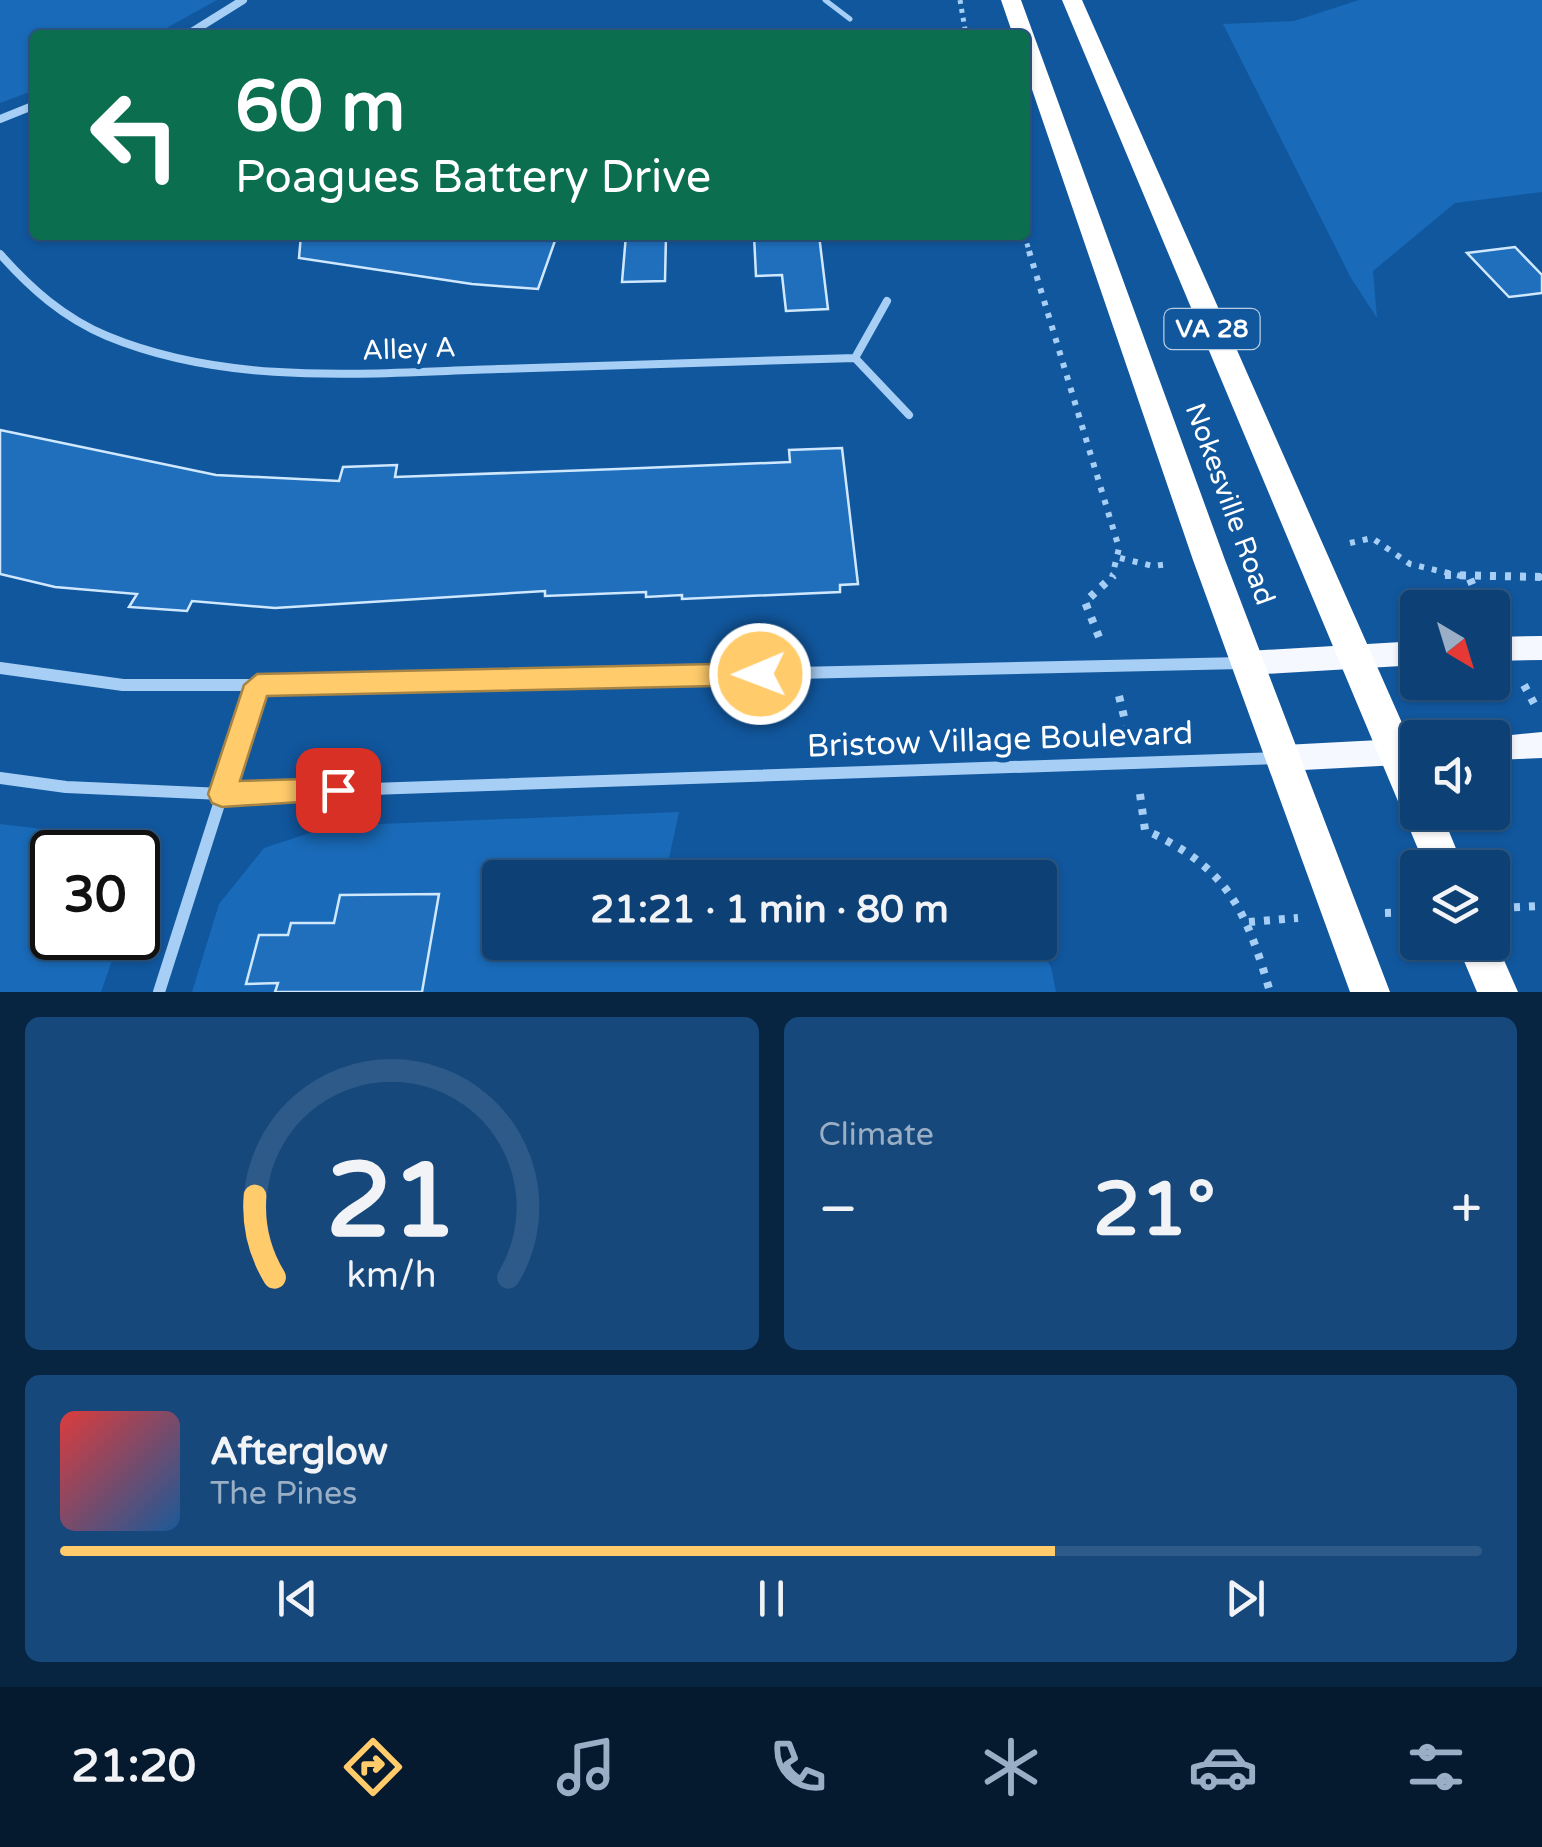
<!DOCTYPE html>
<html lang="en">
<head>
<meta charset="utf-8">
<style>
	:root { --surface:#0d4176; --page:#16487b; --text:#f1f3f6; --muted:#9aafc5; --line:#2d5a88; --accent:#ffcb6b }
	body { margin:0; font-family:"Varela Round",sans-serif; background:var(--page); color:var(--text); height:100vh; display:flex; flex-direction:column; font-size:38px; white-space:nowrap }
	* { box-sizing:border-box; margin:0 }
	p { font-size:32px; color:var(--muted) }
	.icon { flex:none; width:55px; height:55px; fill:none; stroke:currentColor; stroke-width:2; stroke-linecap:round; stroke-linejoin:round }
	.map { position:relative; height:992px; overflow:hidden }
	.side { display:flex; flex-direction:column; gap:25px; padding:25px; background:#072441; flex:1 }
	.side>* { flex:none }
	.guide { position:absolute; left:30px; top:30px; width:1000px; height:210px; border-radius:10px; box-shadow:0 2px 8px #0004,0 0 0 2px var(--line); background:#0b6e4f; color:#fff; overflow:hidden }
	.needle { width:65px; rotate:142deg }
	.buttons { position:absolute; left:1400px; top:590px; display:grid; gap:20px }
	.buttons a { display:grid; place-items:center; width:110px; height:110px; border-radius:10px; background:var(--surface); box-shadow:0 2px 8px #0004,0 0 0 2px var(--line); font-size:50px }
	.speed { position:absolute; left:30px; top:830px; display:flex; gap:20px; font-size:50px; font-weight:700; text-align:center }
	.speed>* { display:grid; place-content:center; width:130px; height:130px; border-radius:50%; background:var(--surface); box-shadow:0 2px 8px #0004,0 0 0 2px var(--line); line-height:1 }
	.speed .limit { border:5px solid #111; border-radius:15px; background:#fff; color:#111 }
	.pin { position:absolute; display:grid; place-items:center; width:85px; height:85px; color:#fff; margin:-42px; border-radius:20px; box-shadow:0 5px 15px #0006 }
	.me { position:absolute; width:110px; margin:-55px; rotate:269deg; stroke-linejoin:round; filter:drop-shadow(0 0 8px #0008) }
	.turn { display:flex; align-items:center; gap:35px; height:210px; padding:0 40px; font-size:45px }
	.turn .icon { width:130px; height:130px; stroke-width:2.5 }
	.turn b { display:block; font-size:70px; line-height:85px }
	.big { font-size:75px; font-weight:700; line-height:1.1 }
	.side .tile { flex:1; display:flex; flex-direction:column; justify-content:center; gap:15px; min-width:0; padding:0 35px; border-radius:15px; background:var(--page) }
	.side .dial { align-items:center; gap:0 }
	.dial svg { height:260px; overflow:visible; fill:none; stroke:var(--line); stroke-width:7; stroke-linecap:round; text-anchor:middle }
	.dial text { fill:var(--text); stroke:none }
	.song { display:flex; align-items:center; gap:30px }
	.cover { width:120px; height:120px; border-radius:15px; background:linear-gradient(135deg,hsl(0 70% 55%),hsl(210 70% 35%)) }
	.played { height:10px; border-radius:5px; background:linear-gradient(90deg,var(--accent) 70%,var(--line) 70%) }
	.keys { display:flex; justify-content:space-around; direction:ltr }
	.heat { display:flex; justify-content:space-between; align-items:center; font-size:55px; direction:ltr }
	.side .tiles { flex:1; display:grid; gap:25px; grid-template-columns:1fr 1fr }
	.tile:last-child { grid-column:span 2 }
	.trip { position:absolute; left:482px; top:860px; width:575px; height:100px; border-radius:10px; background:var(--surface); box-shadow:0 2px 8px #0004,0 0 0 2px var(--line); font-weight:700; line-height:100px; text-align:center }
	.menu { display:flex; height:160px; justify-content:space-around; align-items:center; background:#051a2f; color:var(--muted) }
	.menu .icon { width:70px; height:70px }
	.menu .current { color:var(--accent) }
	.menu b { font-size:45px; color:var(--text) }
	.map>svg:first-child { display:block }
	.green { fill:#196ab8 }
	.building { fill:#1f6fbd; stroke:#d0e8fe; stroke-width:2.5 }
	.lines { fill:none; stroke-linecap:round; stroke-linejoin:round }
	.path-far2 { stroke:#a7cff5; stroke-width:5; stroke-dasharray:4 5; stroke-linecap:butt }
	.path-far1 { stroke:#a7cff5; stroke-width:6; stroke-dasharray:5 8; stroke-linecap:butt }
	.path { stroke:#a7cff5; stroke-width:8; stroke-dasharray:6 9; stroke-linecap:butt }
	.lane-far1 { stroke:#a7cff5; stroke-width:5 }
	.lane { stroke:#a7cff5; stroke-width:8 }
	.street-far1 { stroke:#a7cff5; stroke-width:8 }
	.street { stroke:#a7cff5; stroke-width:12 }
	.primary { fill:#f5f9ff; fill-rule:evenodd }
	.highway { fill:#fff; fill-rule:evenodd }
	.route { fill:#ffcb6b; stroke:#a68446; stroke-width:2.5 }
	.labels { text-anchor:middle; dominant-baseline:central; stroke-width:10; stroke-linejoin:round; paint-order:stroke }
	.shield { fill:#11579e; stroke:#b8cde2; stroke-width:2.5 }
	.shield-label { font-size:25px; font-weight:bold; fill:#fff }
	.street-label { font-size:28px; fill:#fff; stroke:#11579e }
	.near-street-label { font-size:32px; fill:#fff; stroke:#11579e }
</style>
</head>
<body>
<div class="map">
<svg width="1542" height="992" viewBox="0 0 1542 992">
	<rect width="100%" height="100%" fill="#11579e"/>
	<path class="green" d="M 0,0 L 217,0 L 154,35 L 35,35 L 35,90 L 0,103 Z
		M 1359,0 L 1542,0 L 1542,192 L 1455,203 L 1373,271 L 1377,318 L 1351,278 L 1223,24 L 1294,21 Z
		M 679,812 L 665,877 L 500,878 L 500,942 L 1036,943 L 1051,967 L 1056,992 L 192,992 L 219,904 L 264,848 L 331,826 Z
		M 0,824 L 51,830 L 102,852 L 52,852 L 52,938 L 120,938 L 101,992 L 0,992 Z
		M 951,863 L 972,877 L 736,877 Z"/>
	<path class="building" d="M 301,235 L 557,235 L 538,289 L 472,284 L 299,258 Z
		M 626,235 L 666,235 L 665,281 L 622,282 Z
		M 754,235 L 819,235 L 828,309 L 786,311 L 782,275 L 756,276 Z
		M 1515,247 L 1542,275 L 1542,293 L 1509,297 L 1467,253 Z
		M 0,430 L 216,475 L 339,481 L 343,467 L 397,465 L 395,477 L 618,469 L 790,462 L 789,450 L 842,448 L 858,584 L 840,585 L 840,592 L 682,599 L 682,595 L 646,597 L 646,592 L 545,596 L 545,591 L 275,608 L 192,601 L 187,611 L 129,607 L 137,594 L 55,587 L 0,574 Z
		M 439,894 L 422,992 L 275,992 L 278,983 L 246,984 L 259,935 L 288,935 L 291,923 L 334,923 L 340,895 Z"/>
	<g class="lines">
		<path class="path-far2" d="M 960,0 L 966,35
			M 1024,235 L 1030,253"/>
		<path class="path-far1" d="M 1029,251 L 1119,548 L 1112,577
			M 1350,543 L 1372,538 L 1410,564 L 1465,577
			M 1120,558 L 1153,566 L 1169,564
			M 1538,577 L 1542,577"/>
		<path class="path" d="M 1445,575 L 1542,577
			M 1470,579 L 1482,608
			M 1099,637 L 1085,602 L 1114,575
			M 1524,685 L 1537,709
			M 1119,696 L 1128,733
			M 1140,794 L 1145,830 C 1227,867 1246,909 1270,992
			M 1499,908 L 1542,906
			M 1385,913 L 1418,912
			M 1249,922 L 1298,918"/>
		<path class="lane-far1" d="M 825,0 L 850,19"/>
		<path class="lane" d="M 0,254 C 31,289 64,318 107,336 C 230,387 368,373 498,369 C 617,365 736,362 855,358
			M 887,301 L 855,358 L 909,415"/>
		<path class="street-far1" d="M 187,35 L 243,0
			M 0,119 L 35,105"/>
		<path class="street" d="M 0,668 L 123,685 L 257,685 L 1242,663
			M 0,778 L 66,787 L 222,794 L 1278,758
			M 159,992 L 257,685"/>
		<path class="primary" d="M 1542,636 L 1542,660 L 1492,661 L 1492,637 Z
			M 1418,641 L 1418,665 L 1248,675 L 1238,671 L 1234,663 L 1238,655 L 1248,651 Z
			M 1542,732 L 1542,758 L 1492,760 L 1492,738 L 1482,738 Z
			M 1418,738 L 1418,764 L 1284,771 L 1273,767 L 1269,758 L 1273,749 L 1284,745 Z"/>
		<path class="highway" d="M 1001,0 L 1021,0 L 1225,560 L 1390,992 L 1350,992 L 1193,560 L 1025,69 L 1025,35 L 1013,35 Z
			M 1062,0 L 1082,0 L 1418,759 L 1418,812 L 1441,812 L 1464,868 L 1426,868 Z
			M 1492,933 L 1518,992 L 1477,992 L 1456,942 L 1492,942 Z"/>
	</g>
	<path class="route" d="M 760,663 L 773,674 L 760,685 L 267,696 L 240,781 L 338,778 L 348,782 L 352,790 L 348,799 L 222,807 L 212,803 L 208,794 L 244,685 L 257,674 Z"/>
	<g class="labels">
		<rect class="shield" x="1164.5" y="309" width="95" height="40" rx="8"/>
		<g class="shield-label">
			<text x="1212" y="329">VA 28</text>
		</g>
		<g class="street-label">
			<text transform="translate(409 349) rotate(-2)">Alley A</text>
			<text transform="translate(1230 504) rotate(70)">Nokesville Road</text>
		</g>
		<g class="near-street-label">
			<text transform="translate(1000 740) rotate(-2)">Bristow Village Boulevard</text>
		</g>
	</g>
</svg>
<div class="buttons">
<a><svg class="needle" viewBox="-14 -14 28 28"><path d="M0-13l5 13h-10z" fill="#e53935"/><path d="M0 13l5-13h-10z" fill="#9aafc5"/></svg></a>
<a><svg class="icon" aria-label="sound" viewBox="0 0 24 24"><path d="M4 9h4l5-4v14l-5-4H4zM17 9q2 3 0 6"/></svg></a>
<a><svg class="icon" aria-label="layers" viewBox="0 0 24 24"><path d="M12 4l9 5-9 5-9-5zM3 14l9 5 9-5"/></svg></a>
</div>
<div class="speed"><div class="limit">30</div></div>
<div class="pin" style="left:338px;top:790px;background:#d93025"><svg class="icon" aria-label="arrive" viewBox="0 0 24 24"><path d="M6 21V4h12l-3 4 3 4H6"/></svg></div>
<svg class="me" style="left:760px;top:674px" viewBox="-20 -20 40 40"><circle r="17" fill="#ffcb6b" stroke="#fff" stroke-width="3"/><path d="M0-11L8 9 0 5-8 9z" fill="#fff"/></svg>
<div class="trip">21:21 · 1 min · 80 m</div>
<div class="guide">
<div class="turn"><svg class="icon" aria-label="left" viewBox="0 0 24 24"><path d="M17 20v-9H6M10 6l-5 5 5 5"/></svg><div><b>60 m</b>Poagues Battery Drive</div></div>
</div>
</div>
<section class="side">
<div class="tiles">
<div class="tile dial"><svg viewBox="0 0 100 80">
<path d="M14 69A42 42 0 1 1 86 69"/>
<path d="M14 69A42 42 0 0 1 8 44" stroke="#ffcb6b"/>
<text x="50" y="56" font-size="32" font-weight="700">21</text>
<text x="50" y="72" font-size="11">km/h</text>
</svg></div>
<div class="tile"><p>Climate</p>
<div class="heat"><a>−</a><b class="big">21°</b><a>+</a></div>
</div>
<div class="tile">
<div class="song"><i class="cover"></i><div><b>Afterglow</b><p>The Pines</p></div></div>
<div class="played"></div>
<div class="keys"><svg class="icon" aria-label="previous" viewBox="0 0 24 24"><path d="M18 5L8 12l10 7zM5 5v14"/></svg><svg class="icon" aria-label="pause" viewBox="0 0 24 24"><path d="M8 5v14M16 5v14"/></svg><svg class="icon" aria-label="next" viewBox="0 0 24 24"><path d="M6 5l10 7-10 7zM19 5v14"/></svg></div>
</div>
</div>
</section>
<nav class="menu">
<b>21:20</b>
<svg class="icon current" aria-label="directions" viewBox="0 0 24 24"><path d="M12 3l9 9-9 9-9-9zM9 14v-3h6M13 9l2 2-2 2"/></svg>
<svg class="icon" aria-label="music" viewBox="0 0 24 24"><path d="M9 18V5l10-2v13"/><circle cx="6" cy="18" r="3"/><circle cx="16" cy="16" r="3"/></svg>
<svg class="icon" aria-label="phone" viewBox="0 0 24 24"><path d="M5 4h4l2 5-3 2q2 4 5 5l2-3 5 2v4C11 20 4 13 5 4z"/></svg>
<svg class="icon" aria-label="climate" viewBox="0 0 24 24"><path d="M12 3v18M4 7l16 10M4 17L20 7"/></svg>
<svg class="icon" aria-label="car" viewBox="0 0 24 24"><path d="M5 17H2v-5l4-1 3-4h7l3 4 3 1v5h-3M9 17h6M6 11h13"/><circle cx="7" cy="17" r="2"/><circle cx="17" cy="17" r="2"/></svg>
<svg class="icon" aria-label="filters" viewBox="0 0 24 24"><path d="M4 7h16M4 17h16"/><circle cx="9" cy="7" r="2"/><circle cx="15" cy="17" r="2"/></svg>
</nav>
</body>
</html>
